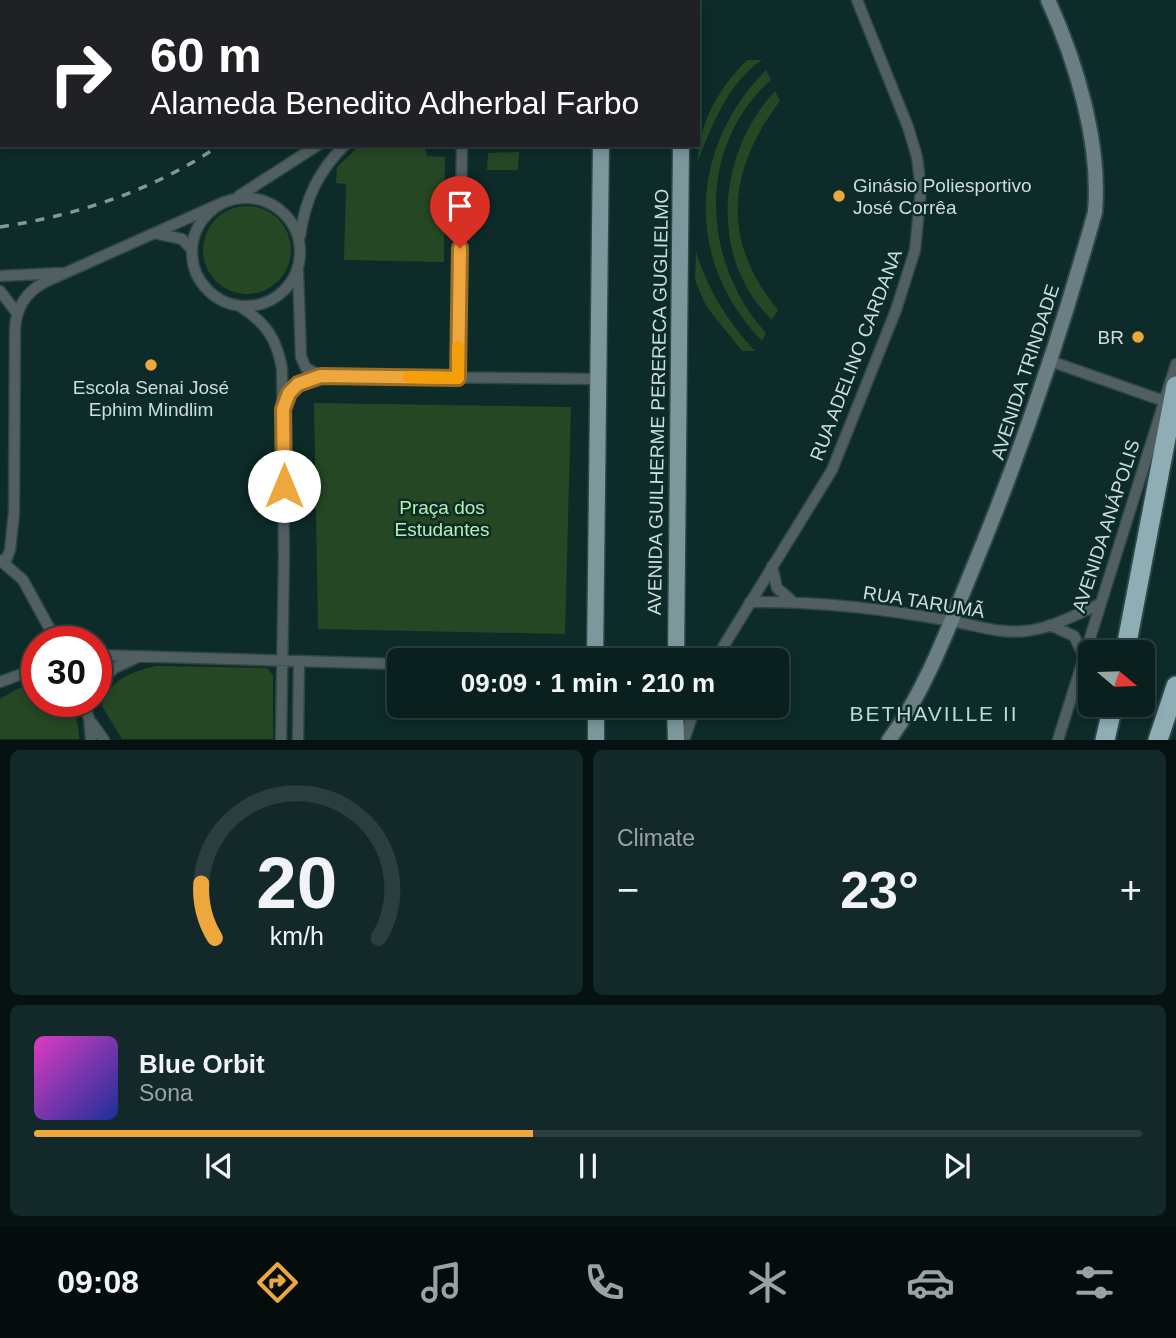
<!DOCTYPE html>
<html lang="en">
<head>
<meta charset="utf-8">
<style>
	:root { --surface:#0a201f; --page:#132828; --text:#f1f3f6; --muted:#99a3a4; --line:#2a3e3d; --accent:#eea73d }
	body { margin:0; font-family:Helvetica,sans-serif; background:var(--page); color:var(--text); height:100vh; display:flex; flex-direction:column; font-size:26px; white-space:nowrap }
	* { box-sizing:border-box; margin:0 }
	p { font-size:23px; color:var(--muted) }
	.icon { flex:none; width:38px; height:38px; fill:none; stroke:currentColor; stroke-width:2; stroke-linecap:round; stroke-linejoin:round }
	.map { position:relative; height:740px; overflow:hidden }
	.panel { display:flex; flex-direction:column; gap:10px; padding:10px; background:#061211; flex:1 }
	.panel>* { flex:none }
	.banner { position:absolute; left:0px; top:0px; width:700px; height:147px; box-shadow:0 4px 10px #0003,0 0 0 2px var(--line); background:#202124; color:#fff; overflow:hidden }
	.needle { width:46px; rotate:109deg }
	.tools { position:absolute; left:1078px; top:640px; display:grid; gap:14px }
	.tools a { display:grid; place-items:center; width:77px; height:77px; border-radius:10px; background:var(--surface); box-shadow:0 4px 10px #0003,0 0 0 2px var(--line); font-size:35px }
	.speed { position:absolute; left:21px; top:626px; display:flex; gap:14px; font-size:35px; font-weight:700; text-align:center }
	.speed>* { display:grid; place-content:center; width:91px; height:91px; border-radius:50%; background:var(--surface); box-shadow:0 4px 10px #0003,0 0 0 2px var(--line); line-height:1 }
	.speed .limit { border:10px solid #d22; background:#fff; color:#111 }
	.pin { position:absolute; display:grid; place-items:center; width:60px; height:60px; color:#fff; margin:-72px -30px; border-radius:50% 50% 50% 0; rotate:-45deg; box-shadow:0 0 7px #0007 }
	.pin .icon { rotate:45deg }
	.me { position:absolute; width:77px; margin:-38px; rotate:0deg; stroke-linejoin:round; filter:drop-shadow(0 0 5px #0008) }
	.turn { display:flex; align-items:center; gap:24px; height:147px; padding:0 35px; font-size:32px }
	.turn .icon { width:91px; height:91px; stroke-width:2.5 }
	.turn b { display:block; font-size:49px; line-height:60px }
	.big { font-size:52px; font-weight:700; line-height:1.1 }
	.panel .card { flex:1; display:flex; flex-direction:column; justify-content:center; gap:10px; min-width:0; padding:0 24px; border-radius:10px; background:var(--page) }
	.panel .dial { align-items:center; gap:0 }
	.dial svg { height:182px; overflow:visible; fill:none; stroke:var(--line); stroke-width:7; stroke-linecap:round; text-anchor:middle }
	.dial text { fill:var(--text); stroke:none }
	.song { display:flex; align-items:center; gap:21px }
	.cover { width:84px; height:84px; border-radius:10px; background:linear-gradient(135deg,hsl(310 70% 55%),hsl(230 70% 35%)) }
	.played { height:7px; border-radius:4px; background:linear-gradient(90deg,var(--accent) 45%,var(--line) 45%) }
	.keys { display:flex; justify-content:space-around; direction:ltr }
	.heat { display:flex; justify-content:space-between; align-items:center; font-size:38px; direction:ltr }
	.panel .tiles { flex:1; display:grid; gap:10px; grid-template-columns:1fr 1fr }
	.card:last-child { grid-column:span 2 }
	.trip { position:absolute; left:387px; top:648px; width:402px; height:70px; border-radius:10px; background:var(--surface); box-shadow:0 4px 10px #0003,0 0 0 2px var(--line); font-weight:700; line-height:70px; text-align:center }
	.dock { display:flex; height:112px; justify-content:space-around; align-items:center; background:#040d0c; color:var(--muted) }
	.dock .icon { width:49px; height:49px }
	.dock .active { color:var(--accent) }
	.dock b { font-size:32px; color:var(--text) }
	.map>svg:first-child { display:block }
	.green { fill:#254723 }
	.lines { fill:none; stroke-linecap:round; stroke-linejoin:round }
	.street-casing { stroke:#2c4745; stroke-width:13 }
	.secondary-casing { stroke:#2c4745; stroke-width:18 }
	.primary-casing { stroke:#2c4745; stroke-width:19 }
	.highway-casing { stroke:#2c4745; stroke-width:23 }
	.street { stroke:#525f61; stroke-width:10 }
	.secondary { stroke:#6a7e83; stroke-width:14 }
	.primary { stroke:#7d979d; stroke-width:16 }
	.highway { stroke:#8eadb4; stroke-width:19 }
	.rail { stroke:#849997; stroke-width:3.5; stroke-dasharray:9 9; stroke-linecap:butt }
	.route-casing { stroke:#9b6d28; stroke-width:18 }
	.route { stroke:#eea73d; stroke-width:12 }
	.slow { stroke:#f59e0b; stroke-width:12 }
	.poi-dot { fill:#eea73d; stroke:#0d2b29; stroke-width:2.5 }
	.labels { text-anchor:middle; dominant-baseline:central; stroke-width:5; stroke-linejoin:round; paint-order:stroke }
	.poi-label { font-size:19px; fill:#cddddb; stroke:#0d2b29; text-anchor:start }
	.street-label { font-size:19px; fill:#cddddb; stroke:#0d2b29 }
	.park-label { font-size:19px; fill:#b2f3ad; stroke:#0d2b29 }
	.neighbourhood-label { font-size:21px; letter-spacing:2px; fill:#b9dad7; stroke:#0d2b29 }
</style>
</head>
<body>
<div class="map">
<svg width="1176" height="740" viewBox="0 0 1176 740">
	<rect width="100%" height="100%" fill="#0d2b29"/>
	<path class="green" d="M 747,60 L 762,60 C 728,83 712,125 698,161 C 699,122 719,88 747,60 Z
		M 766,70 L 771,80 C 696,147 701,261 766,333 L 762,341 C 684,261 689,148 766,70 Z
		M 775,91 L 780,101 C 727,171 721,241 778,310 L 772,320 C 708,259 717,153 775,91 Z
		M 360,145 L 425,147 L 427,156 L 445,157 L 444,262 L 344,260 L 346,184 L 336,183 L 337,167 Z
		M 519,152 L 518,170 L 487,170 L 488,153 Z
		M203 250a44 44 0 1 1 88 0a44 44 0 1 1-88 0Z
		M 696,252 C 709,292 727,320 755,351 L 742,351 L 706,306 L 695,280 Z
		M 314,403 L 571,407 L 565,634 L 318,629 Z
		M 156,666 L 267,668 L 273,675 L 273,739 L 122,739 L 102,706 C 109,679 132,672 156,666 Z
		M 37,687 L 37,702 L 66,702 C 76,713 79,725 79,739 L 0,739 L 0,699 L 19,688 Z"/>
	<g class="lines">
		<g class="street-casing">
			<path id="street" d="M 433,2 L 434,0
				M 464,2 L 464,0
				M 239,196 L 318,145
				M192 252a54 54 0 1 1 108 0a54 54 0 1 1-108 0Z
				M 158,234 L 182,239 L 192,250
				M 300,236 C 305,200 318,171 345,145
				M 298,272 L 301,357 L 306,368 L 321,376
				M 0,276 L 60,273
				M 0,291 L 17,313
				M 241,307 C 266,323 277,339 282,369 L 284,556 L 281,740
				M 1050,361 L 1164,401
				M 458,378 L 462,145
				M 285,401 L 298,384 L 321,376 L 599,379
				M 0,560 L 23,580 L 57,642
				M 5,563 L 10,550 L 14,513 L 15,329 C 16,307 26,292 45,282 L 224,202
				M 772,566 L 777,588 L 792,601
				M 750,602 C 816,601 886,609 951,621 C 976,625 999,634 1025,631 C 1050,629 1077,614 1100,604
				M 1050,625 L 1074,636 L 1083,654
				M 96,655 L 399,664
				M 715,660 L 832,470 L 896,310 L 915,250 L 921,190 L 917,157 L 908,127 L 857,0
				M 0,682 L 19,675 L 37,674
				M 96,687 L 114,668 L 134,659
				M 82,702 L 89,718 L 91,740
				M 92,723 L 104,740
				M 298,740 L 299,661
				M 684,740 L 696,705
				M 1058,740 L 1176,364"/>
		</g>
		<g class="secondary-casing">
			<path id="secondary" d="M 889,740 C 925,691 948,629 971,573 C 1020,455 1061,335 1095,212 C 1101,144 1076,61 1048,0"/>
		</g>
		<g class="primary-casing">
			<path id="primary" d="M 603,2 L 603,0
				M 683,2 L 683,0
				M 595,660 L 601,145
				M 676,660 L 681,145
				M 596,705 L 596,740
				M 675,705 L 676,740"/>
		</g>
		<g class="highway-casing">
			<path id="highway" d="M 1125,653 L 1176,386
				M 1105,740 L 1113,705
				M 1158,740 L 1176,686"/>
		</g>
		<use href="#street" class="street"/>
		<use href="#secondary" class="secondary"/>
		<use href="#primary" class="primary"/>
		<use href="#highway" class="highway"/>
		<path class="rail" d="M 343,2 L 344,0
			M 356,2 L 357,0
			M 0,227 C 79,215 154,190 220,145"/>
	</g>
	<g class="lines">
		<g class="route-casing">
			<path id="route" d="M 284,486 L 283,409 L 289,393 L 298,384 L 321,376 L 458,378 L 460,248"/>
		</g>
		<use href="#route" class="route"/>
		<path class="slow" d="M 409,377 L 458,378 L 458,347"/>
	</g>
	<g class="poi-dot">
		<circle cx="839" cy="196" r="7"/>
		<circle cx="1138" cy="337" r="7"/>
		<circle cx="151" cy="365" r="7"/>
	</g>
	<g class="labels">
		<g class="poi-label">
			<text x="853" y="185">Ginásio Poliesportivo<tspan x="853" dy="22">José Corrêa</tspan></text>
			<text x="1124" y="337" text-anchor="end">BR</text>
			<text x="151" y="387" text-anchor="middle">Escola Senai José<tspan x="151" dy="22">Ephim Mindlim</tspan></text>
		</g>
		<g class="street-label">
			<text transform="translate(856 355) rotate(-69)">RUA ADELINO CARDANA</text>
			<text transform="translate(1025 372) rotate(-72)">AVENIDA TRINDADE</text>
			<text transform="translate(658 402) rotate(-89)">AVENIDA GUILHERME PERERECA GUGLIELMO</text>
			<text transform="translate(1106 526) rotate(-72)">AVENIDA ANÁPOLIS</text>
			<text transform="translate(924 602) rotate(9)">RUA TARUMÃ</text>
		</g>
		<g class="park-label">
			<text x="442" y="507">Praça dos<tspan x="442" dy="22">Estudantes</tspan></text>
		</g>
		<g class="neighbourhood-label">
			<text x="934" y="713">BETHAVILLE II</text>
		</g>
	</g>
</svg>
<div class="tools">
<a><svg class="needle" viewBox="-14 -14 28 28"><path d="M0-13l5 13h-10z" fill="#e53935"/><path d="M0 13l5-13h-10z" fill="#99a3a4"/></svg></a>
</div>
<div class="speed"><div class="limit">30</div></div>
<div class="pin" style="left:460px;top:248px;background:#d93025"><svg class="icon" aria-label="arrive" viewBox="0 0 24 24"><path d="M6 21V4h12l-3 4 3 4H6"/></svg></div>
<svg class="me" style="left:284px;top:486px" viewBox="-20 -20 40 40"><circle r="19" fill="#fff"/><path d="M0-13L10 11 0 6-10 11z" fill="#eea73d"/></svg>
<div class="trip">09:09 · 1 min · 210 m</div>
<div class="banner">
<div class="turn"><svg class="icon" aria-label="right" viewBox="0 0 24 24"><path d="M7 20v-9h11M14 6l5 5-5 5"/></svg><div><b>60 m</b>Alameda Benedito Adherbal Farbo</div></div>
</div>
</div>
<section class="panel">
<div class="tiles">
<div class="card dial"><svg viewBox="0 0 100 80">
<path d="M14 69A42 42 0 1 1 86 69"/>
<path d="M14 69A42 42 0 0 1 8 45" stroke="#eea73d"/>
<text x="50" y="56" font-size="32" font-weight="700">20</text>
<text x="50" y="72" font-size="11">km/h</text>
</svg></div>
<div class="card"><p>Climate</p>
<div class="heat"><a>−</a><b class="big">23°</b><a>+</a></div>
</div>
<div class="card">
<div class="song"><i class="cover"></i><div><b>Blue Orbit</b><p>Sona</p></div></div>
<div class="played"></div>
<div class="keys"><svg class="icon" aria-label="previous" viewBox="0 0 24 24"><path d="M18 5L8 12l10 7zM5 5v14"/></svg><svg class="icon" aria-label="pause" viewBox="0 0 24 24"><path d="M8 5v14M16 5v14"/></svg><svg class="icon" aria-label="next" viewBox="0 0 24 24"><path d="M6 5l10 7-10 7zM19 5v14"/></svg></div>
</div>
</div>
</section>
<nav class="dock">
<b>09:08</b>
<svg class="icon active" aria-label="directions" viewBox="0 0 24 24"><path d="M12 3l9 9-9 9-9-9zM9 14v-3h6M13 9l2 2-2 2"/></svg>
<svg class="icon" aria-label="music" viewBox="0 0 24 24"><path d="M9 18V5l10-2v13"/><circle cx="6" cy="18" r="3"/><circle cx="16" cy="16" r="3"/></svg>
<svg class="icon" aria-label="phone" viewBox="0 0 24 24"><path d="M5 4h4l2 5-3 2q2 4 5 5l2-3 5 2v4C11 20 4 13 5 4z"/></svg>
<svg class="icon" aria-label="climate" viewBox="0 0 24 24"><path d="M12 3v18M4 7l16 10M4 17L20 7"/></svg>
<svg class="icon" aria-label="car" viewBox="0 0 24 24"><path d="M5 17H2v-5l4-1 3-4h7l3 4 3 1v5h-3M9 17h6M6 11h13"/><circle cx="7" cy="17" r="2"/><circle cx="17" cy="17" r="2"/></svg>
<svg class="icon" aria-label="filters" viewBox="0 0 24 24"><path d="M4 7h16M4 17h16"/><circle cx="9" cy="7" r="2"/><circle cx="15" cy="17" r="2"/></svg>
</nav>
</body>
</html>
